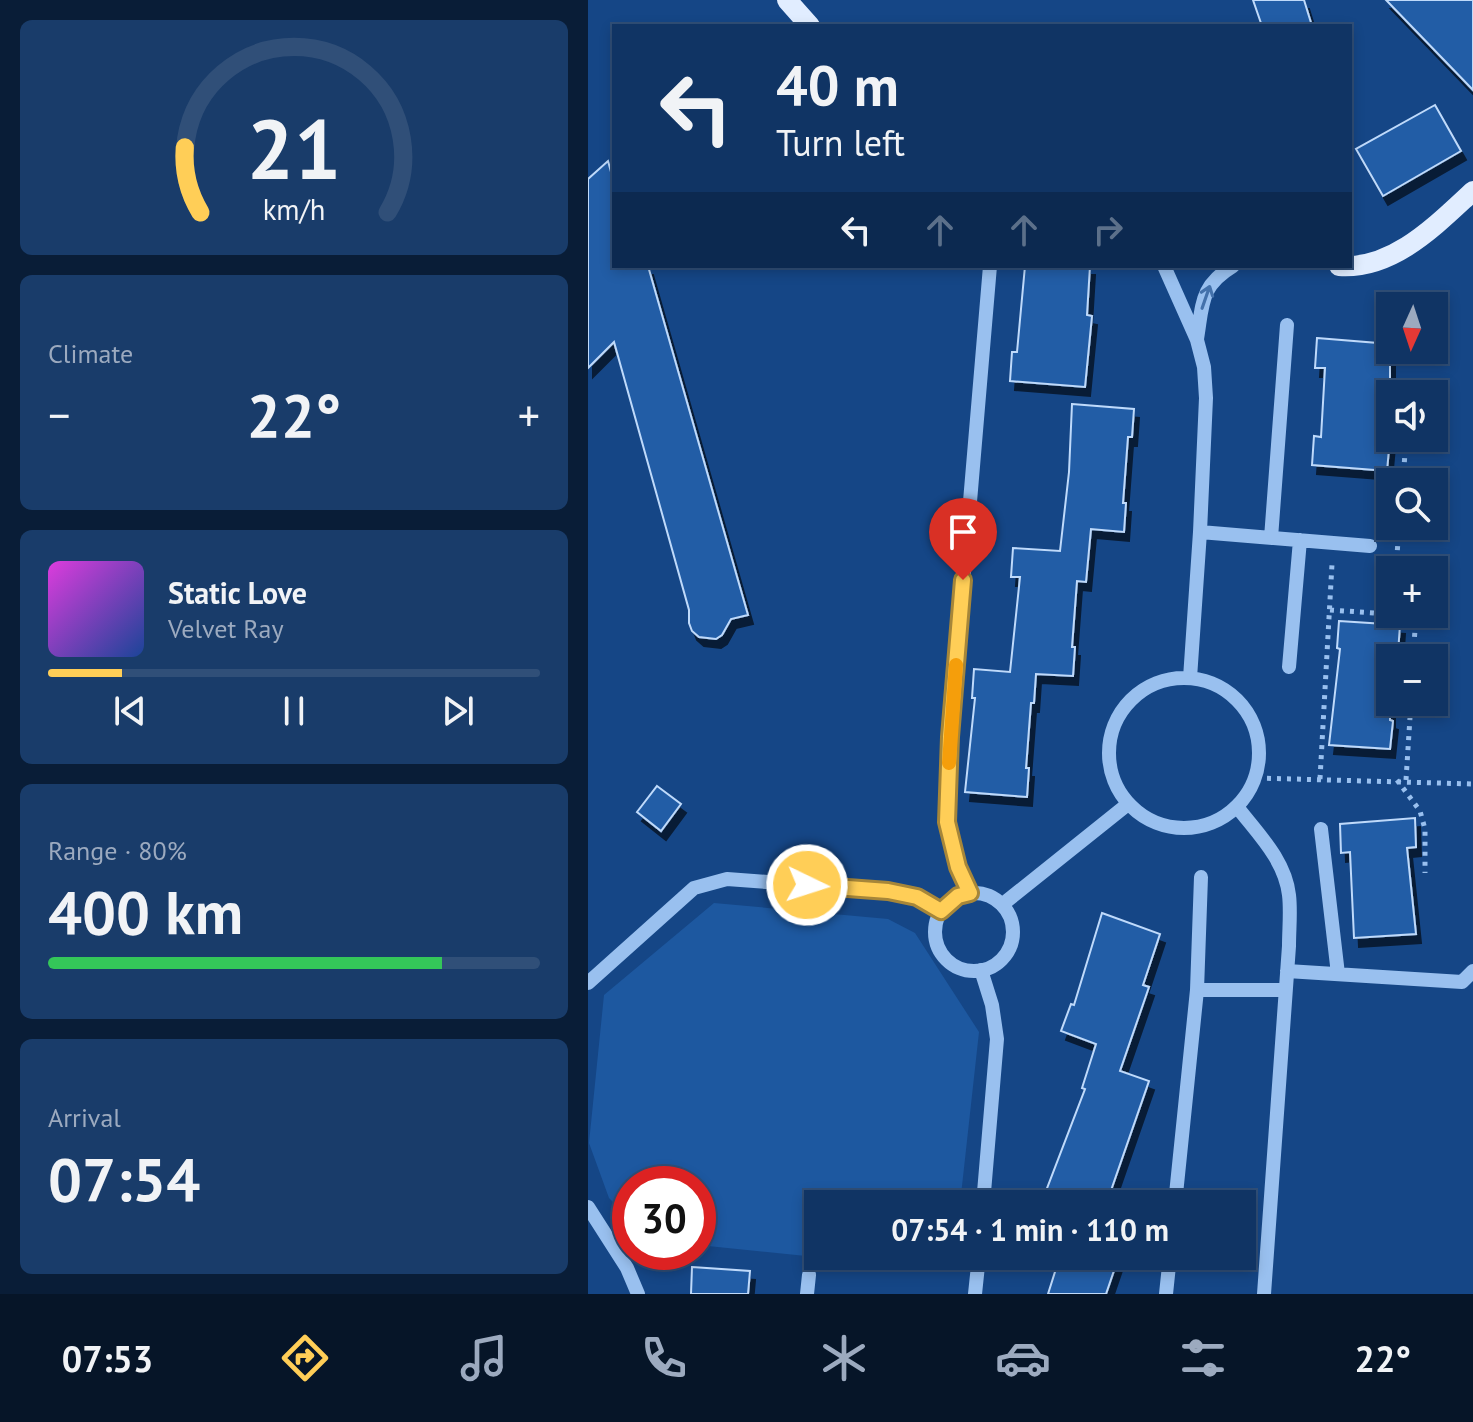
<!DOCTYPE html>
<html lang="en">
<head>
<meta charset="utf-8">
<style>
	:root { --surface:#103464; --page:#193c6a; --text:#f1f3f6; --muted:#9caabf; --line:#304f78; --accent:#ffce57 }
	body { margin:0; font-family:"PT Sans",sans-serif; background:var(--page); color:var(--text); height:100vh; display:flex; flex-direction:column; font-size:30px; white-space:nowrap }
	* { box-sizing:border-box; margin:0 }
	p { font-size:26px; color:var(--muted) }
	.icon { flex:none; width:44px; height:44px; fill:none; stroke:currentColor; stroke-width:2; stroke-linecap:round; stroke-linejoin:round }
	.map { position:relative; flex:1; overflow:hidden }
	.sheet { display:flex; flex-direction:column; gap:20px; padding:20px; background:#091d37; width:588px }
	.sheet>* { flex:none }
	.top-card { position:absolute; left:24px; top:24px; width:740px; height:244px; border-radius:0px; box-shadow:0 4px 12px #0003,0 0 0 2px var(--line); background:#103464; color:var(--text); overflow:hidden }
	.needle { width:52px; rotate:183deg }
	.controls { position:absolute; left:788px; top:292px; display:grid; gap:16px }
	.controls a { display:grid; place-items:center; width:72px; height:72px; border-radius:0px; background:var(--surface); box-shadow:0 4px 12px #0003,0 0 0 2px var(--line); font-size:40px }
	.speed { position:absolute; left:24px; top:1166px; display:flex; gap:16px; font-size:40px; font-weight:700; text-align:center }
	.speed>* { display:grid; place-content:center; width:104px; height:104px; border-radius:50%; background:var(--surface); box-shadow:0 4px 12px #0003,0 0 0 2px var(--line); line-height:1 }
	.speed .limit { border:12px solid #d22; background:#fff; color:#111 }
	.pin { position:absolute; display:grid; place-items:center; width:68px; height:68px; color:#fff; margin:-82px -34px; border-radius:50% 50% 50% 0; rotate:-45deg; box-shadow:0 0 8px #0007 }
	.pin .icon { rotate:45deg }
	.me { position:absolute; width:88px; margin:-44px; rotate:94deg; stroke-linejoin:round; filter:drop-shadow(0 0 6px #0008) }
	.turn { display:flex; align-items:center; gap:28px; height:168px; padding:0 32px; font-size:36px }
	.turn .icon { width:104px; height:104px; stroke-width:2.5 }
	.turn b { display:block; font-size:56px; line-height:68px }
	.lanes { display:flex; align-items:center; height:76px; padding:0 32px; background:#0003; justify-content:center; gap:40px; direction:ltr }
	.lanes .off { opacity:.35 }
	.big { font-size:60px; font-weight:700; line-height:1.1 }
	.sheet .widget { flex:1; display:flex; flex-direction:column; justify-content:center; gap:12px; min-width:0; padding:0 28px; border-radius:12px; background:var(--page) }
	.sheet .dial { align-items:center; gap:0 }
	.dial svg { height:208px; overflow:visible; fill:none; stroke:var(--line); stroke-width:7; stroke-linecap:round; text-anchor:middle }
	.dial text { fill:var(--text); stroke:none }
	.song { display:flex; align-items:center; gap:24px }
	.cover { width:96px; height:96px; border-radius:12px; background:linear-gradient(135deg,hsl(300 70% 55%),hsl(220 70% 35%)) }
	.played { height:8px; border-radius:4px; background:linear-gradient(90deg,var(--accent) 15%,var(--line) 15%) }
	.keys { display:flex; justify-content:space-around; direction:ltr }
	.heat { display:flex; justify-content:space-between; align-items:center; font-size:44px; direction:ltr }
	.charge { height:12px; border-radius:6px; background:linear-gradient(90deg,#34c759 80%,var(--line) 0) }
	.trip { position:absolute; left:216px; top:1190px; width:452px; height:80px; border-radius:0px; background:var(--surface); box-shadow:0 4px 12px #0003,0 0 0 2px var(--line); font-weight:700; line-height:80px; text-align:center }
	.tabs { display:flex; height:128px; justify-content:space-around; align-items:center; background:#061528; color:var(--muted) }
	.tabs .icon { width:56px; height:56px }
	.tabs .on { color:var(--accent) }
	.tabs b { font-size:36px; color:var(--text) }
	main { display:flex; flex:1; min-height:0 }
	.map>svg:first-child { display:block }
	.green { fill:#1d58a0 }
	.building { fill:#225da6; stroke:#bfdafb; stroke-width:2; filter:url(#shadow) }
	.lines { fill:none; stroke-linecap:round; stroke-linejoin:round }
	.path { stroke:#99c0ef; stroke-width:5; stroke-dasharray:4 6; stroke-linecap:butt }
	.minor { stroke:#99c0ef; stroke-width:14 }
	.major { stroke:#e1edff; stroke-width:20 }
	.oneway { stroke:#4371ab }
	.route-casing { stroke:#a68639; stroke-width:20 }
	.route { stroke:#ffce57; stroke-width:14 }
	.slow { stroke:#f59e0b; stroke-width:14 }
</style>
</head>
<body>
<main>
<section class="sheet">
<div class="widget dial"><svg viewBox="0 0 100 80">
<path d="M14 69A42 42 0 1 1 86 69"/>
<path d="M14 69A42 42 0 0 1 8 44" stroke="#ffce57"/>
<text x="50" y="56" font-size="32" font-weight="700">21</text>
<text x="50" y="72" font-size="11">km/h</text>
</svg></div>
<div class="widget"><p>Climate</p>
<div class="heat"><a>−</a><b class="big">22°</b><a>+</a></div>
</div>
<div class="widget">
<div class="song"><i class="cover"></i><div><b>Static Love</b><p>Velvet Ray</p></div></div>
<div class="played"></div>
<div class="keys"><svg class="icon" aria-label="previous" viewBox="0 0 24 24"><path d="M18 5L8 12l10 7zM5 5v14"/></svg><svg class="icon" aria-label="pause" viewBox="0 0 24 24"><path d="M8 5v14M16 5v14"/></svg><svg class="icon" aria-label="next" viewBox="0 0 24 24"><path d="M6 5l10 7-10 7zM19 5v14"/></svg></div>
</div>
<div class="widget"><p>Range · 80%</p><b class="big">400 km</b><div class="charge"></div></div>
<div class="widget"><p>Arrival</p><b class="big">07:54</b></div>
</section>
<div class="map">
<svg width="885" height="1294" viewBox="0 0 885 1294">
	<defs>
		<filter id="shadow"><feDropShadow dx="5" dy="9" stdDeviation="0" flood-color="#0009"/></filter>
	</defs>
	<rect width="100%" height="100%" fill="#154686"/>
	<path class="green" d="M 126,903 L 300,919 L 327,933 L 391,1032 L 372,1204 L 230,1204 L 230,1256 L 366,1256 L 365,1271 L 110,1245 L 110,1184 L 42,1184 L 42,1219 L 21,1198 L 1,1143 L 16,995 Z"/>
	<path class="building" d="M 665,0 L 716,0 L 724,26 L 674,26 Z
		M 798,0 L 885,0 L 885,90 Z
		M 847,105 L 873,151 L 795,196 L 768,149 Z
		M 20,161 L 26,183 L 26,266 L 60,266 L 160,615 L 143,619 L 134,635 L 128,639 L 111,637 L 104,631 L 101,623 L 101,610 L 26,342 L 0,368 L 0,179 Z
		M 437,266 L 502,266 L 499,315 L 504,316 L 497,387 L 422,381 L 424,352 L 429,352 Z
		M 729,338 L 802,344 L 802,438 L 799,471 L 724,465 L 726,436 L 733,437 L 737,368 L 727,368 Z
		M 484,404 L 546,409 L 544,437 L 540,437 L 535,503 L 538,503 L 536,532 L 503,529 L 498,582 L 489,581 L 484,647 L 487,647 L 485,676 L 448,674 L 446,703 L 443,703 L 438,768 L 441,768 L 439,797 L 377,792 L 387,698 L 384,698 L 386,669 L 422,672 L 432,577 L 423,577 L 425,548 L 472,551 L 481,472 Z
		M 751,621 L 812,625 L 810,653 L 802,652 L 802,720 L 805,721 L 802,749 L 741,745 L 752,649 L 749,648 Z
		M 69,786 L 93,804 L 73,831 L 49,812 Z
		M 827,818 L 828,847 L 819,848 L 828,934 L 766,938 L 762,852 L 753,853 L 752,824 Z
		M 514,913 L 572,934 L 555,985 L 561,987 L 532,1071 L 561,1081 L 520,1199 L 508,1195 L 505,1204 L 496,1204 L 458,1191 L 497,1089 L 494,1088 L 508,1044 L 473,1031 L 483,1004 L 486,1005 Z
		M 472,1256 L 531,1256 L 518,1294 L 460,1294 Z
		M 104,1267 L 162,1271 L 160,1294 L 103,1294 Z"/>
	<g class="lines">
		<path class="path" d="M 815,482 L 818,438
			M 808,570 L 811,526
			M 742,610 L 802,614
			M 805,614 L 828,616 L 825,658
			M 669,778 L 885,784
			M 732,779 L 744,564
			M 809,780 L 832,811 L 837,829 L 837,873
			M 818,780 L 823,702"/>
		<path class="minor" d="M 576,266 L 609,340 L 616,367 L 618,398 L 612,532 L 602,678
			M 609,339 C 615,303 612,286 645,266
			M 612,532 L 782,546
			M 683,538 L 699,325
			M 701,667 L 712,540
			M521 753a75 75 0 1 1 150 0a75 75 0 1 1-150 0Z
			M 650,808 C 670,834 697,860 701,895 C 703,911 701,929 701,946 L 676,1294
			M 733,829 L 750,974
			M347 932a39 39 0 1 1 78 0a39 39 0 1 1-78 0Z
			M 382,893 L 370,867 L 359,822 L 362,737 L 402,266
			M 415,904 L 540,804
			M 393,970 L 404,1005 L 409,1039 L 395,1204
			M 699,971 L 874,982 L 885,971
			M 0,983 L 106,888 L 139,879 L 300,891 L 329,897 L 353,911
			M 609,990 L 697,990
			M 587,1204 L 609,990 L 613,877
			M 0,1207 L 39,1268 L 50,1294
			M 219,1294 L 221,1275
			M 387,1294 L 391,1256
			M 578,1294 L 582,1256"/>
		<path class="major" d="M 199,0 L 222,26
			M 751,266 C 805,270 848,225 885,191"/>
	</g>
	<defs><path id="oneway-shaft" d="M-6 0H5M1.5-3L5.5 0L1.5 3" fill="none" stroke-width="1.6" stroke-linecap="round" stroke-linejoin="round" transform="scale(2)"/></defs>
	<use class="oneway" href="#oneway-shaft" transform="translate(618 297) rotate(-71)"/>
	<g class="lines">
		<g class="route-casing">
			<path id="route" d="M 219,885 L 300,891 L 329,897 L 353,911 L 370,896 L 382,893 L 370,867 L 359,822 L 362,737 L 375,580"/>
		</g>
		<use href="#route" class="route"/>
		<path class="slow" d="M 361,763 L 368,665"/>
	</g>
</svg>
<div class="controls">
<a><svg class="needle" viewBox="-14 -14 28 28"><path d="M0-13l5 13h-10z" fill="#e53935"/><path d="M0 13l5-13h-10z" fill="#9caabf"/></svg></a>
<a><svg class="icon" aria-label="sound" viewBox="0 0 24 24"><path d="M4 9h4l5-4v14l-5-4H4zM17 9q2 3 0 6"/></svg></a>
<a><svg class="icon" aria-label="search" viewBox="0 0 24 24"><circle cx="10" cy="10" r="6"/><path d="M15 15l6 6"/></svg></a>
<a>+</a>
<a>−</a>
</div>
<div class="speed"><div class="limit">30</div></div>
<div class="pin" style="left:375px;top:580px;background:#d93025"><svg class="icon" aria-label="arrive" viewBox="0 0 24 24"><path d="M6 21V4h12l-3 4 3 4H6"/></svg></div>
<svg class="me" style="left:219px;top:885px" viewBox="-20 -20 40 40"><circle r="17" fill="#ffce57" stroke="#fff" stroke-width="3"/><path d="M0-11L8 9 0 5-8 9z" fill="#fff"/></svg>
<div class="trip">07:54 · 1 min · 110 m</div>
<div class="top-card">
<div class="turn"><svg class="icon" aria-label="left" viewBox="0 0 24 24"><path d="M17 20v-9H6M10 6l-5 5 5 5"/></svg><div><b>40 m</b>Turn left</div></div>
<div class="lanes"><svg class="icon" aria-label="left" viewBox="0 0 24 24"><path d="M17 20v-9H6M10 6l-5 5 5 5"/></svg><svg class="icon off" aria-label="ahead" viewBox="0 0 24 24"><path d="M12 20V5M6 11l6-6 6 6"/></svg><svg class="icon off" aria-label="ahead" viewBox="0 0 24 24"><path d="M12 20V5M6 11l6-6 6 6"/></svg><svg class="icon off" aria-label="right" viewBox="0 0 24 24"><path d="M7 20v-9h11M14 6l5 5-5 5"/></svg></div>
</div>
</div>
</main>
<nav class="tabs">
<b>07:53</b>
<svg class="icon on" aria-label="directions" viewBox="0 0 24 24"><path d="M12 3l9 9-9 9-9-9zM9 14v-3h6M13 9l2 2-2 2"/></svg>
<svg class="icon" aria-label="music" viewBox="0 0 24 24"><path d="M9 18V5l10-2v13"/><circle cx="6" cy="18" r="3"/><circle cx="16" cy="16" r="3"/></svg>
<svg class="icon" aria-label="phone" viewBox="0 0 24 24"><path d="M5 4h4l2 5-3 2q2 4 5 5l2-3 5 2v4C11 20 4 13 5 4z"/></svg>
<svg class="icon" aria-label="climate" viewBox="0 0 24 24"><path d="M12 3v18M4 7l16 10M4 17L20 7"/></svg>
<svg class="icon" aria-label="car" viewBox="0 0 24 24"><path d="M5 17H2v-5l4-1 3-4h7l3 4 3 1v5h-3M9 17h6M6 11h13"/><circle cx="7" cy="17" r="2"/><circle cx="17" cy="17" r="2"/></svg>
<svg class="icon" aria-label="filters" viewBox="0 0 24 24"><path d="M4 7h16M4 17h16"/><circle cx="9" cy="7" r="2"/><circle cx="15" cy="17" r="2"/></svg>
<b>22°</b>
</nav>
</body>
</html>
